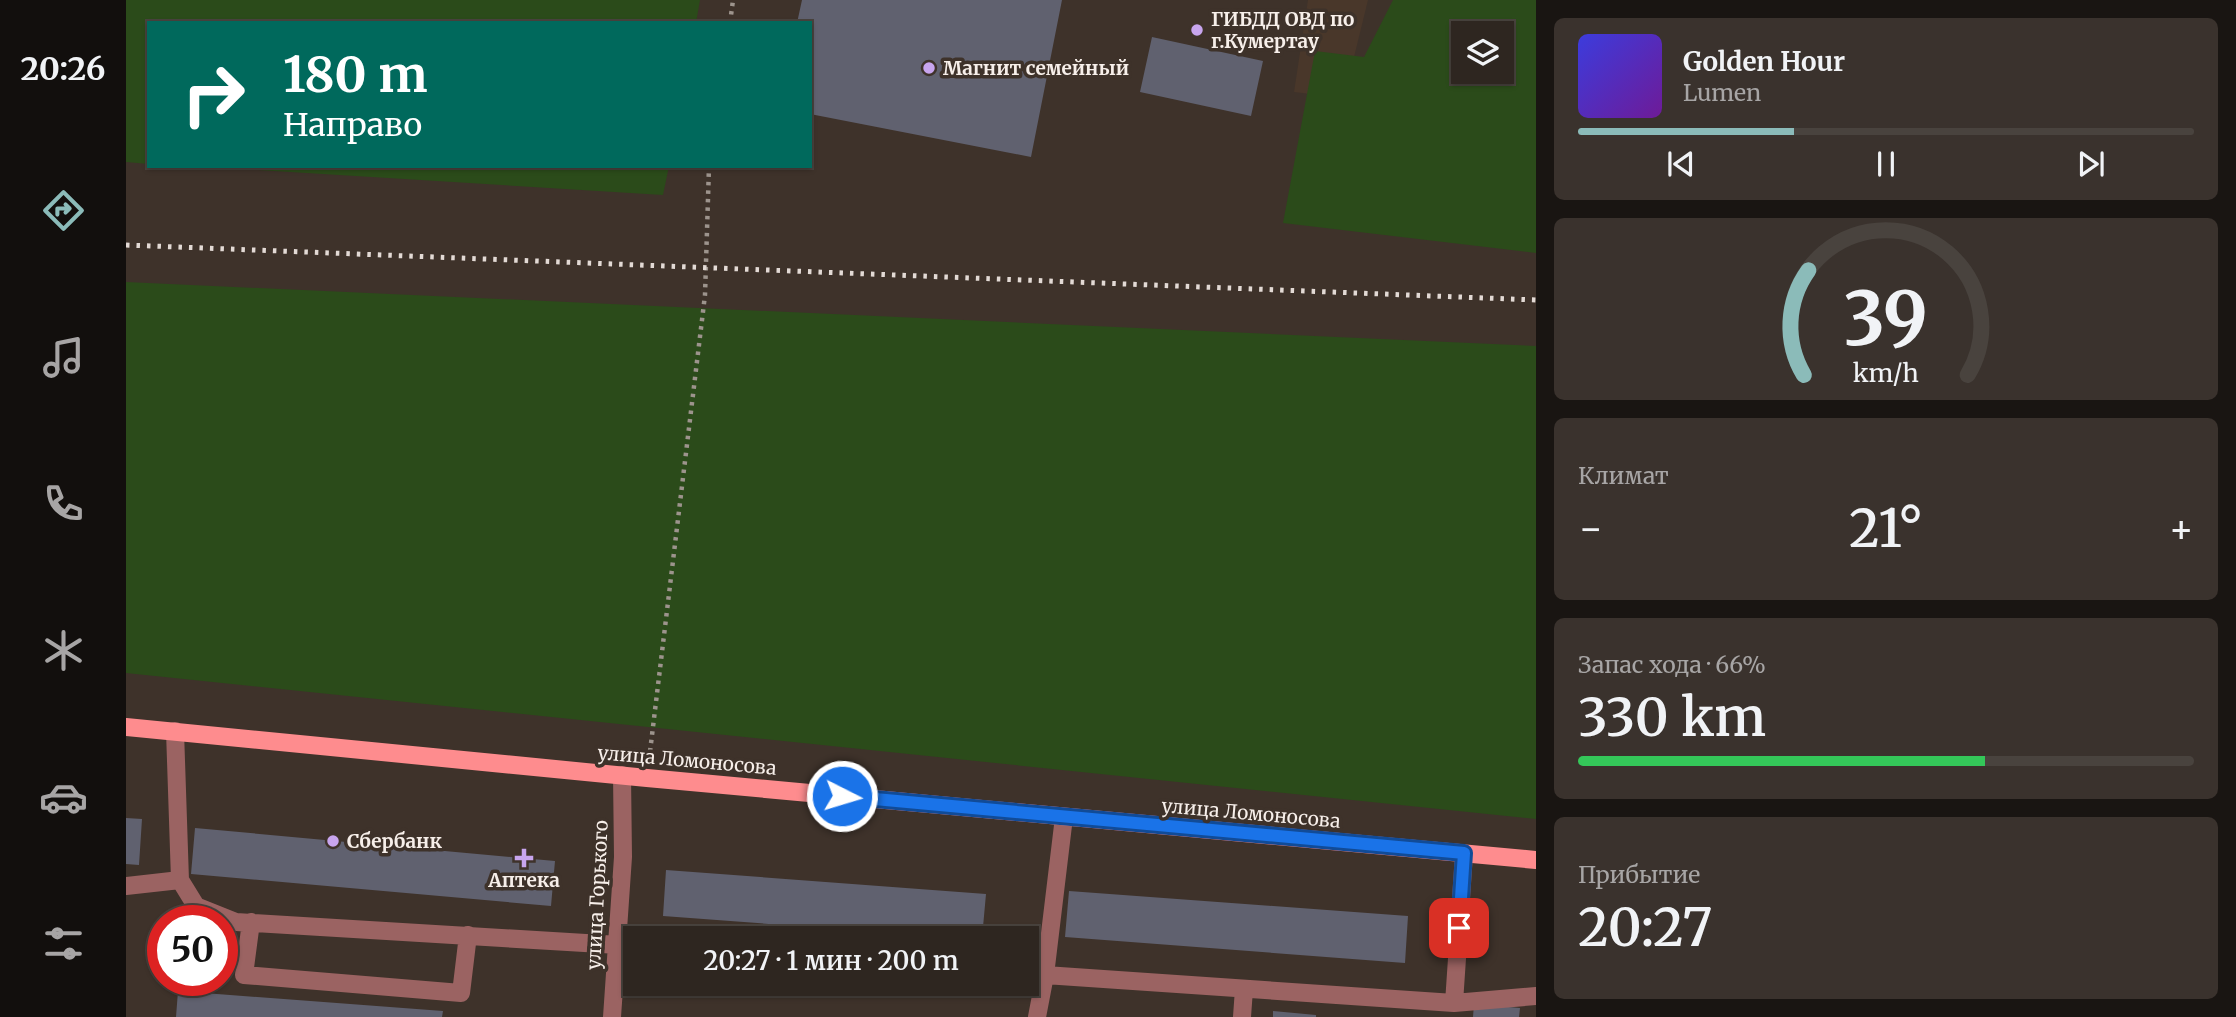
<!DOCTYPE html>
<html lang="ru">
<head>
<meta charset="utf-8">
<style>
	:root { --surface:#2e2620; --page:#3a322d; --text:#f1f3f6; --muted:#a7a5a5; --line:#49433e; --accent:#8bbbb9 }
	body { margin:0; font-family:Merriweather,serif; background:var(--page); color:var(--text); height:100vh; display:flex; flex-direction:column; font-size:26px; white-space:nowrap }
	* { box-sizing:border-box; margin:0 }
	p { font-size:23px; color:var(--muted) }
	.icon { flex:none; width:38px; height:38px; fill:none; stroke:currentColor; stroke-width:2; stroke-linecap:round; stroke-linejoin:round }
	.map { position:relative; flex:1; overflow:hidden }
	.sheet { display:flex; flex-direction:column; gap:18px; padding:18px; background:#191512; width:700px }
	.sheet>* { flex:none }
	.guide { position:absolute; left:21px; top:21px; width:665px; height:147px; border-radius:0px; box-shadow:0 2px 5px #0004,0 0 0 2px var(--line); background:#00695c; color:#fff; overflow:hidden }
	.controls { position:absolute; left:1325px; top:21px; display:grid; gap:14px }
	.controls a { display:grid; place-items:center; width:63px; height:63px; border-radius:0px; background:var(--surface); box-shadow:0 2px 5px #0004,0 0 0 2px var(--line); font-size:35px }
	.speed { position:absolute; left:21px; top:905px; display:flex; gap:14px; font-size:35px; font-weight:700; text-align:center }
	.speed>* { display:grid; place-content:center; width:91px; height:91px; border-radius:50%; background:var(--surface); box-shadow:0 2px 5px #0004,0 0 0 2px var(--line); line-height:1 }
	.speed .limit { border:10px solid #d22; background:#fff; color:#111 }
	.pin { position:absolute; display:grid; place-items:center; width:60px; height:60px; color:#fff; margin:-30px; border-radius:14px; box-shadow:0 4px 10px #0006 }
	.me { position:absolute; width:77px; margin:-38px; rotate:95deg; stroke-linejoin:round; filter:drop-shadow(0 0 5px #0008) }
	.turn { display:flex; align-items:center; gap:24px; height:147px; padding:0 21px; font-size:32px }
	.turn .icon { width:91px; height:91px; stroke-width:2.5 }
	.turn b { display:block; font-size:49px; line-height:60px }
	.big { font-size:52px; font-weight:600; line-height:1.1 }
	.sheet .widget { flex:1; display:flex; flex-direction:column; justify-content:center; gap:10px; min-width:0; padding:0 24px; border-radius:10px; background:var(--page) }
	.sheet .dial { align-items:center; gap:0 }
	.dial svg { height:182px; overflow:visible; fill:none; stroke:var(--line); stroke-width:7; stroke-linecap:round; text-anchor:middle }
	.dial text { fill:var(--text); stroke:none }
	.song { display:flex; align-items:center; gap:21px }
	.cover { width:84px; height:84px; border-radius:10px; background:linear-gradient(135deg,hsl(240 70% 55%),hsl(280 70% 35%)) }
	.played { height:7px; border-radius:4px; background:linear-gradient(90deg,var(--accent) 35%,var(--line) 35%) }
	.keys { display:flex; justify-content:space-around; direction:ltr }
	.heat { display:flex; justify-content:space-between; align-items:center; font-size:38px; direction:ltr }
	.charge { height:10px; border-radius:5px; background:linear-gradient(90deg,#34c759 66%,var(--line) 0) }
	.trip { position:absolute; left:497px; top:926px; width:416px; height:70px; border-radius:0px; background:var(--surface); box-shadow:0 2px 5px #0004,0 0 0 2px var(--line); font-weight:600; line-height:70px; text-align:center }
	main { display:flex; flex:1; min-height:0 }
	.menu { display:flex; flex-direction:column; width:126px; justify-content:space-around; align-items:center; background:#120f0d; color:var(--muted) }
	.menu .icon { width:49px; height:49px }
	.menu .selected { color:var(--accent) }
	.menu b { font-size:32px; color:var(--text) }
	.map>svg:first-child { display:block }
	.built { fill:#49372a }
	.green { fill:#2b4b1a; fill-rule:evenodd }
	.building { fill:#60616f }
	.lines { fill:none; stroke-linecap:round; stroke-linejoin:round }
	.path { stroke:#9d948d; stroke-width:4.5; stroke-dasharray:3.5 5; stroke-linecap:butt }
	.minor { stroke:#9b6362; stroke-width:18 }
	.major { stroke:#fe8c8e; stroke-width:18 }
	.rail { stroke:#e3dad5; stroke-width:5; stroke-dasharray:3.5 7; stroke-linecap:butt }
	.route-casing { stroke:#114b97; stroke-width:18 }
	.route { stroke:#1a73e8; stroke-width:12 }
	.poi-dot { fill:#c8a5ee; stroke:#3e322a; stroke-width:2.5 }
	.labels { text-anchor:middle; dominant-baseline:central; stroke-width:7; stroke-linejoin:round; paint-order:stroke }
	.poi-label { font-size:19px; font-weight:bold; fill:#f7efea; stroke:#3e322a; text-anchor:start }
	.street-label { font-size:19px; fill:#f7efea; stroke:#3e322a }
</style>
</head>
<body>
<main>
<nav class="menu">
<b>20:26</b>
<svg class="icon selected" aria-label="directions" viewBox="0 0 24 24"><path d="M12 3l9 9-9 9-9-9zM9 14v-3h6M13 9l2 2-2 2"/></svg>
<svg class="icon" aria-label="music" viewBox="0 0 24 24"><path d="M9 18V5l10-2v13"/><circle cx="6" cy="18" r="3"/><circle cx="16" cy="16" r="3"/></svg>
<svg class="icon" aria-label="phone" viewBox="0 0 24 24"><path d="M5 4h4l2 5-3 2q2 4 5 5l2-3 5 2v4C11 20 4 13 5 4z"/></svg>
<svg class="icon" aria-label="climate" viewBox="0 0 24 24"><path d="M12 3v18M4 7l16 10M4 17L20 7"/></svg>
<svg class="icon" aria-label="car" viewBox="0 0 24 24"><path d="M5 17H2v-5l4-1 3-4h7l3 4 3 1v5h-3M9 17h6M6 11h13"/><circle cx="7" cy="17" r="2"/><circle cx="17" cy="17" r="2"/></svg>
<svg class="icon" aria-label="filters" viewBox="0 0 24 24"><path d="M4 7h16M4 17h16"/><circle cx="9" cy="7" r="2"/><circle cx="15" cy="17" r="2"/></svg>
</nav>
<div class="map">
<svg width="1410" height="1017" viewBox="0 0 1410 1017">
	<rect width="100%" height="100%" fill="#3e322a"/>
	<path class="built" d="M 1182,0 L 1242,0 L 1218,98 L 1168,92 Z"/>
	<path class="green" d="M 0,0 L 574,0 L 570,23 L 23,23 L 23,164 L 0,162 Z
		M 1267,0 L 1410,0 L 1410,253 L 1157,223 L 1189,51 L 1238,57 ZM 1376,33 L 1376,72 L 1337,72 L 1337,33 Z
		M 66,166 L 543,166 L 537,195 Z
		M 0,282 L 1410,346 L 1410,819 L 0,673 Z"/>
	<path class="building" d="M 676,0 L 936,0 L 905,157 L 684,114 L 684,23 L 671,23 Z
		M 1026,37 L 1137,61 L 1125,116 L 1014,92 Z
		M 0,818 L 16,819 L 13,865 L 0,864 Z
		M 69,828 L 429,861 L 425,906 L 65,874 Z
		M 540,870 L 860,894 L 856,938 L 829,938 L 537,916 Z
		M 943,891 L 1282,916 L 1279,963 L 939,937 Z
		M 52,991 L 317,1011 L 316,1017 L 50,1017 Z
		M 1348,1004 L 1394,1008 L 1393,1017 L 1347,1017 Z
		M 1147,1011 L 1190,1015 L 1190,1017 L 1147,1017 Z"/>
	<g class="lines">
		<path class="path" d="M 604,23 L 607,0
			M 523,760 L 579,295 L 583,166"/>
		<path class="minor" d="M 54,880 L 70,906 L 110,922 L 509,946
			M 0,886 L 54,880 L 49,731
			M 125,922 L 118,975 L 335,993 L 342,935
			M 901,974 L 919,975 L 938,817
			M 1328,1003 L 1410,996
			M 486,1017 L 497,857 L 496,775
			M 911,1017 L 919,975 L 1328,1003 L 1338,854
			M 1116,1017 L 1118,989"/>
		<path class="major" d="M 0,727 L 521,778 L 1410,860"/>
		<path class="rail" d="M 0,245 L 1410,300"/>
	</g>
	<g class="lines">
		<g class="route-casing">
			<path id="route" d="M 716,796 L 1338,853 L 1333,928"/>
		</g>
		<use href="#route" class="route"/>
	</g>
	<g class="poi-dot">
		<circle cx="1071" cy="30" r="7"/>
		<circle cx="803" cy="68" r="7"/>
		<circle cx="207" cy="841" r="7"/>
		<path d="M394.5 847.5h7v7h7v7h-7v7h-7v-7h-7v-7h7z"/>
	</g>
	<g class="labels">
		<g class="poi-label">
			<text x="1085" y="19">ГИБДД ОВД по<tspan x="1085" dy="22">г.Кумертау</tspan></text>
			<text x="817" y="68">Магнит семейный</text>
			<text x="221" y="841">Сбербанк</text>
			<text x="398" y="880" text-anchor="middle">Аптека</text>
		</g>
		<g class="street-label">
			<text transform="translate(561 760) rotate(5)">улица Ломоносова</text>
			<text transform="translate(1125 813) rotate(5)">улица Ломоносова</text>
			<text transform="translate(471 895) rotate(-87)">улица Горького</text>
		</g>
	</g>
</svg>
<div class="controls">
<a><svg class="icon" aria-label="layers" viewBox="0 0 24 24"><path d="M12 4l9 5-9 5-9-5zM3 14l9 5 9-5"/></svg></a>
</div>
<div class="speed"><div class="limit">50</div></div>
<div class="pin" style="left:1333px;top:928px;background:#d93025"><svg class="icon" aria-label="arrive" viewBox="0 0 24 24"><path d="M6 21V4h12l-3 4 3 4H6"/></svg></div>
<svg class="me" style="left:716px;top:796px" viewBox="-20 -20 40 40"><circle r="17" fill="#1a73e8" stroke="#fff" stroke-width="3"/><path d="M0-11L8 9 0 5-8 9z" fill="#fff"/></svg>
<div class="trip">20:27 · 1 мин · 200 m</div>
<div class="guide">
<div class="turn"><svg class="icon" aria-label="right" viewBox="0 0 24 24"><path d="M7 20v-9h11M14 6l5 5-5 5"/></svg><div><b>180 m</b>Направо</div></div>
</div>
</div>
<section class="sheet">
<div class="widget">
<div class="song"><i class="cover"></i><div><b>Golden Hour</b><p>Lumen</p></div></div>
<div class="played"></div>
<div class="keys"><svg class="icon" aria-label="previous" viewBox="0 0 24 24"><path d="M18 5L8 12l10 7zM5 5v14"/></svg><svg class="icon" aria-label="pause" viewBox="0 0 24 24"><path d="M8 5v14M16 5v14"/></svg><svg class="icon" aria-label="next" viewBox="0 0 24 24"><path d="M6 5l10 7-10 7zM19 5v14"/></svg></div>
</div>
<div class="widget dial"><svg viewBox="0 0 100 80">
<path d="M14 69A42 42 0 1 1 86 69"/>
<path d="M14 69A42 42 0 0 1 16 23" stroke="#8bbbb9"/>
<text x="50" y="56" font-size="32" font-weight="700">39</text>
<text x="50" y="72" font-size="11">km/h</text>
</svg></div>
<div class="widget"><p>Климат</p>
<div class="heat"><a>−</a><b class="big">21°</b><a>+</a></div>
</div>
<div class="widget"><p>Запас хода · 66%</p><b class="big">330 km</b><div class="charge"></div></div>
<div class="widget"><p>Прибытие</p><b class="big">20:27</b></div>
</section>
</main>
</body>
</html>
